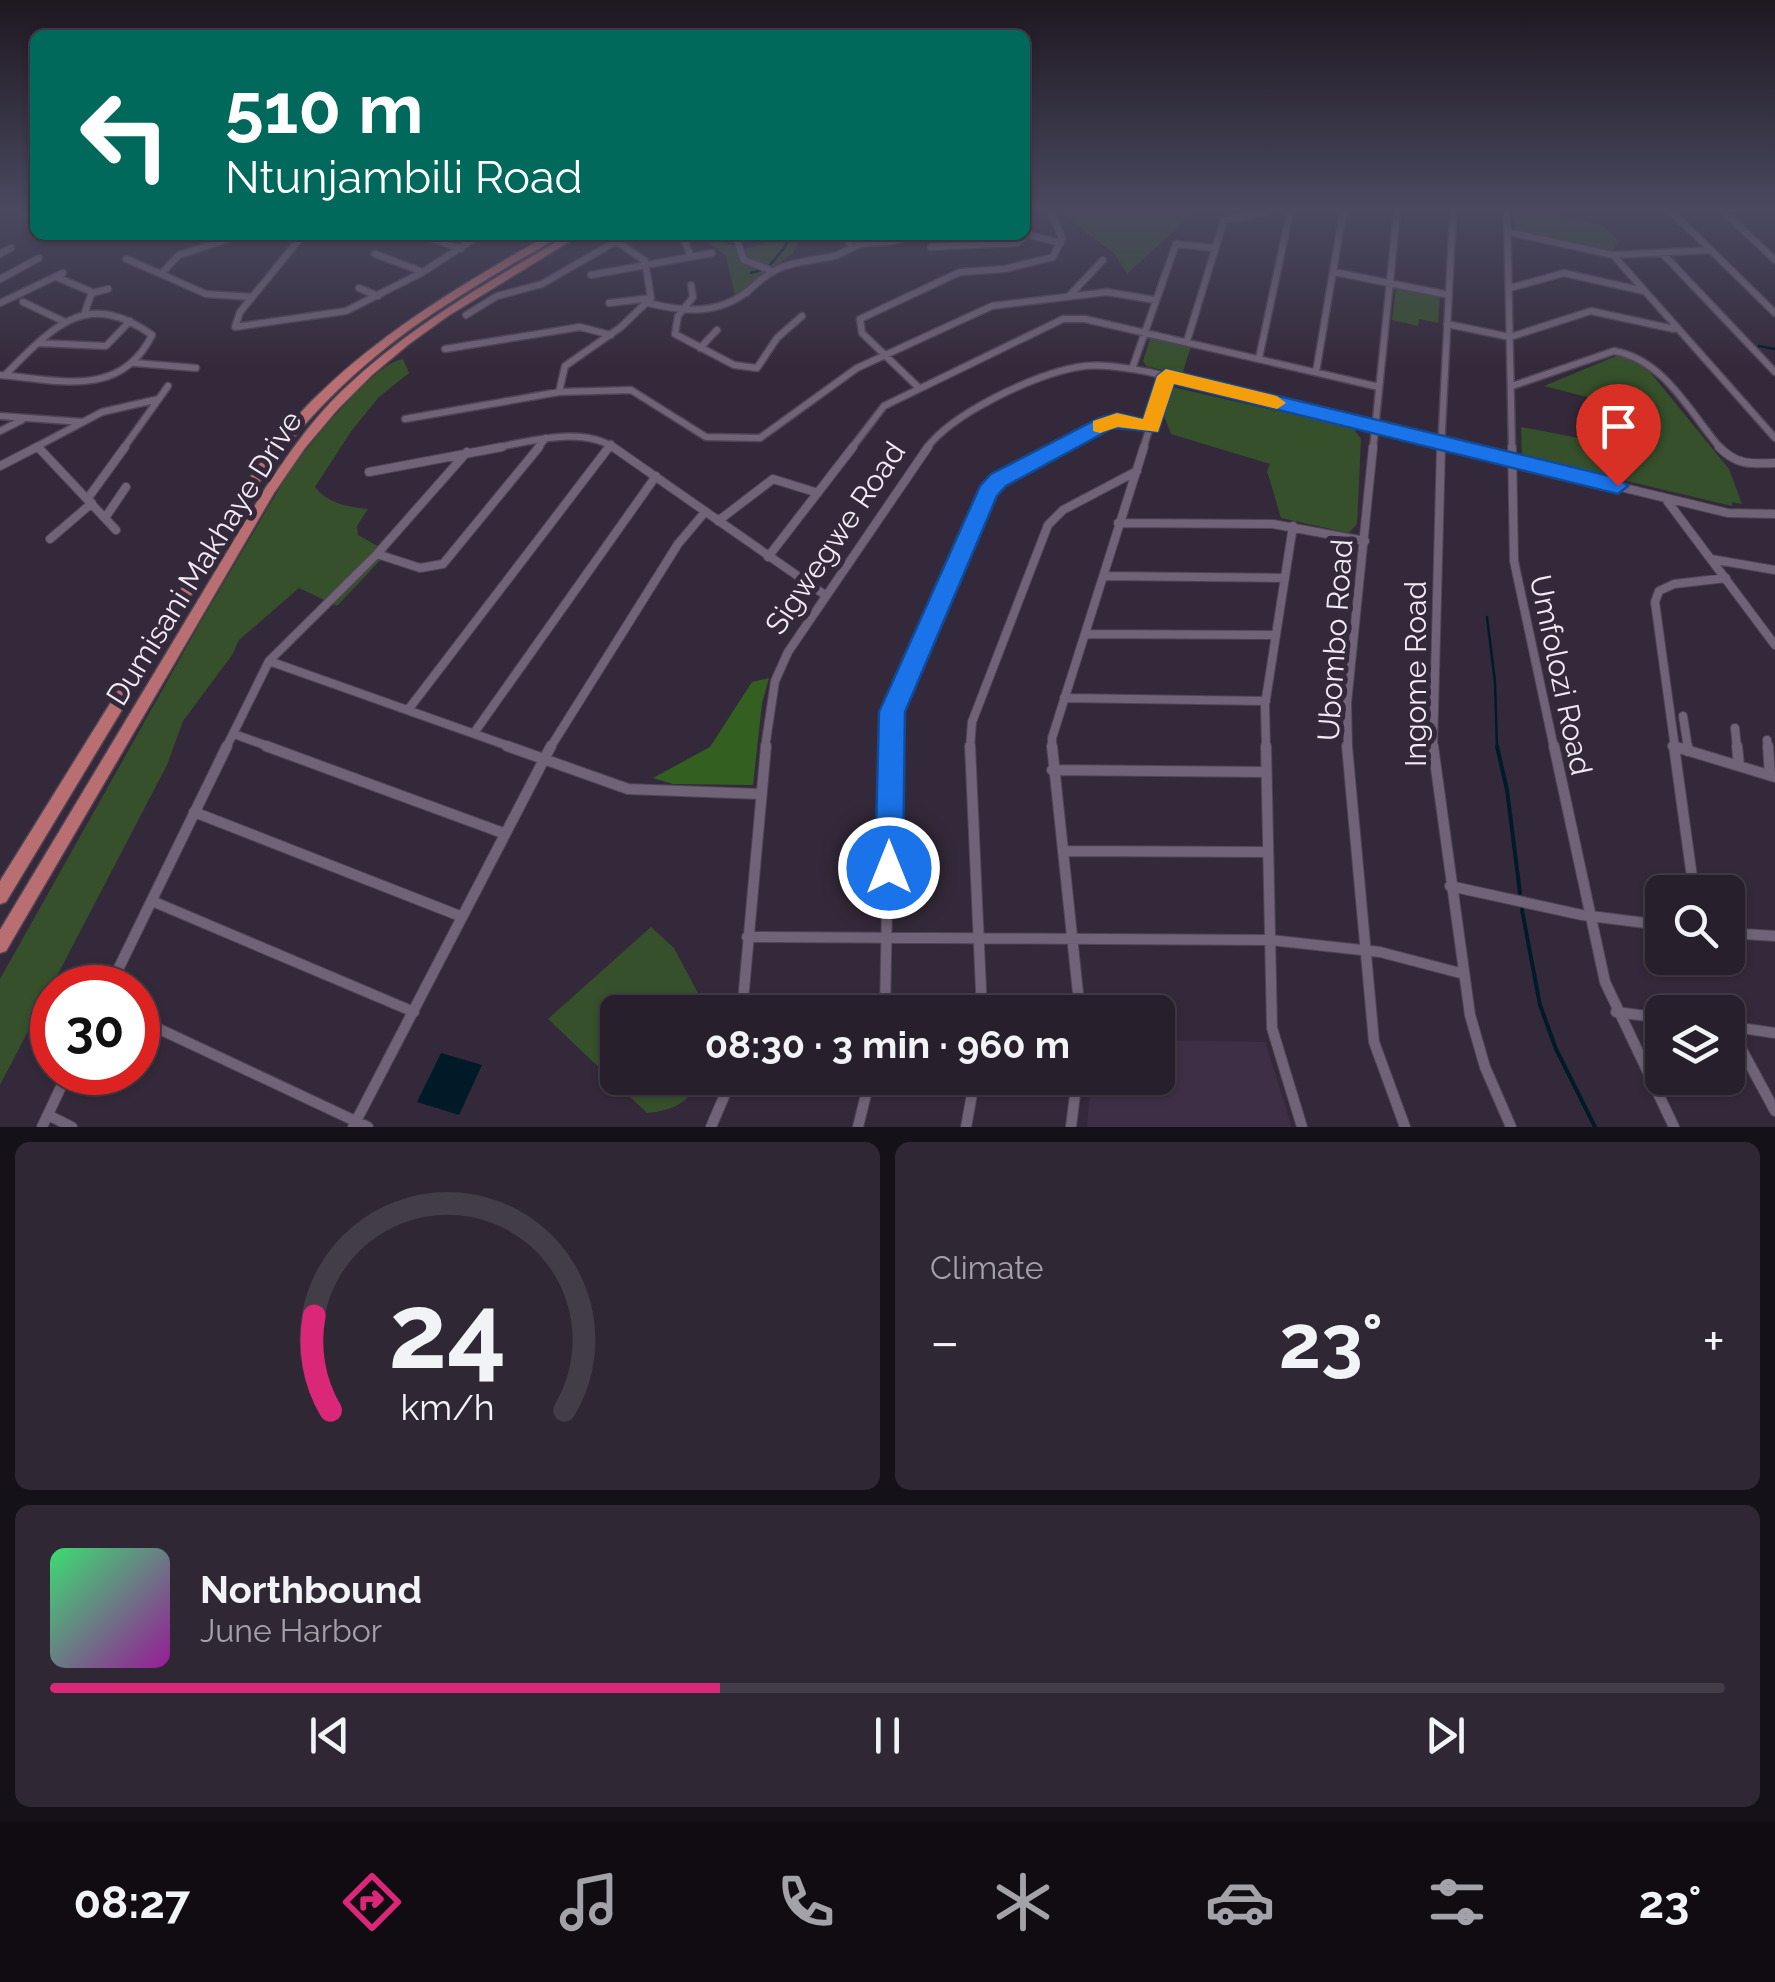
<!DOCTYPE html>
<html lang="en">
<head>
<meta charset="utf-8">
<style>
	:root { --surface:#271f2c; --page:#2f2734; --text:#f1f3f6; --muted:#a4a2a9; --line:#433d48; --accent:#db2777 }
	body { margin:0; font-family:Raleway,sans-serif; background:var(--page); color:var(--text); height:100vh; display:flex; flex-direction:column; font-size:38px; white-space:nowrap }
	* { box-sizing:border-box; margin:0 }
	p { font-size:32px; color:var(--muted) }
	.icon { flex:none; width:55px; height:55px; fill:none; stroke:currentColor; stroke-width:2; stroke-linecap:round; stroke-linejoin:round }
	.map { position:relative; height:1127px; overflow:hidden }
	.sheet { display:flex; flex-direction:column; gap:15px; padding:15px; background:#151118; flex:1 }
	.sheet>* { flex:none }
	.banner { position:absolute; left:30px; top:30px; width:1000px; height:210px; border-radius:15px; box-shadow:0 2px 8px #0004,0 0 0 2px var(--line); background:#00695c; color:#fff; overflow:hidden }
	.controls { position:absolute; left:1645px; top:875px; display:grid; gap:20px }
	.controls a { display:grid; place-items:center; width:100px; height:100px; border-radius:15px; background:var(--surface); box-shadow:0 2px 8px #0004,0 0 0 2px var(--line); font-size:50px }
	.speed { position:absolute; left:30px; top:965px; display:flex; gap:20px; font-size:50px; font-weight:700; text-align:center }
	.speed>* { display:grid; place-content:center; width:130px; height:130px; border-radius:50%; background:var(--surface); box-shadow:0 2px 8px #0004,0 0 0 2px var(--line); line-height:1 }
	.speed .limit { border:15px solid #d22; background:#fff; color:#111 }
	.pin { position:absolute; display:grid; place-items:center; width:85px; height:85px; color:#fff; margin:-102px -42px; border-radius:50% 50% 50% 0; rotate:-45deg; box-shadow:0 0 10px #0007 }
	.pin .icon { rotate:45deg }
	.me { position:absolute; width:110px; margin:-55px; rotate:0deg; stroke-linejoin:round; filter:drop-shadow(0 0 8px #0008) }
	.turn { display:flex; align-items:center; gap:35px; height:210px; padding:0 30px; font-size:45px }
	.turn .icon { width:130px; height:130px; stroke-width:2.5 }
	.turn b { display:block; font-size:70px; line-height:85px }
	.big { font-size:75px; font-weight:700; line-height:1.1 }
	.sheet .tile { flex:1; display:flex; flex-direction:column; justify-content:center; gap:15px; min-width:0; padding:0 35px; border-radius:15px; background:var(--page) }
	.sheet .dial { align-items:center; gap:0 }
	.dial svg { height:260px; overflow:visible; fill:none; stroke:var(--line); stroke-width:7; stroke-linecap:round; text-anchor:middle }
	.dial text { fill:var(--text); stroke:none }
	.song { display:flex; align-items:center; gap:30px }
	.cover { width:120px; height:120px; border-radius:15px; background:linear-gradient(135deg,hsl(140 70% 55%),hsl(300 70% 35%)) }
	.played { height:10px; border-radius:5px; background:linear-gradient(90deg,var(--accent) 40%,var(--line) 40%) }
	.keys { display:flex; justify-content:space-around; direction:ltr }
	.heat { display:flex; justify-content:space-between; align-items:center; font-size:55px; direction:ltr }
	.sheet .tiles { flex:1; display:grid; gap:15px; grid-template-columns:1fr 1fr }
	.tile:last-child { grid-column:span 2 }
	.trip { position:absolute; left:600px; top:995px; width:575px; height:100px; border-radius:15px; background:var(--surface); box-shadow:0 2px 8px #0004,0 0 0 2px var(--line); font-weight:700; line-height:100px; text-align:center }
	.menu { display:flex; height:160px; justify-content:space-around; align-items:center; background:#100c12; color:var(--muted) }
	.menu .icon { width:70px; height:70px }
	.menu .selected { color:var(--accent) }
	.menu b { font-size:45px; color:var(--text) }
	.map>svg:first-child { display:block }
	.built { fill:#3e2f46 }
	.green { fill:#36502b }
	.forest { fill:#336020 }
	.water { fill:#001b27 }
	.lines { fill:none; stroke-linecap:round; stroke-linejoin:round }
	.stream-far1 { stroke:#001b27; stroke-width:2.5 }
	.stream { stroke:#001b27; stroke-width:4 }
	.minor-far2-casing { stroke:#4e4554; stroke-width:9 }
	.minor-far1-casing { stroke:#4e4554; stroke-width:10 }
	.minor-casing { stroke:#4e4554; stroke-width:12 }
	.primary-casing { stroke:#4e4554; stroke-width:3 }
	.minor-far2 { stroke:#706377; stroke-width:6 }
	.minor-far1 { stroke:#706377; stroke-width:8 }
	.minor { stroke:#706377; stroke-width:10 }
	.primary { fill:#b96e72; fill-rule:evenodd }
	.route { fill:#1a73e8; stroke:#114b97; stroke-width:2.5 }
	.slow { fill:#f59e0b }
	.labels { text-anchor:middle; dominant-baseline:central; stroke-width:10; stroke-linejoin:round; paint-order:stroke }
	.street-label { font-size:30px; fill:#f1eaf5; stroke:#34293a }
</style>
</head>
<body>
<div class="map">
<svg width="1775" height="1127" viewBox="0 0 1775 1127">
	<rect width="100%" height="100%" fill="#34293a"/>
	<path class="built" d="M 1158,1040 L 1265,1042 L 1292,1127 L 1087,1127 L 1091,1078 L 1158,1078 Z"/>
	<path class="green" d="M 1059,212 L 1190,212 L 1192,214 L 1127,274 L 1114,253 Z
		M 1515,212 L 1559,212 L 1561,218 L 1602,224 L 1619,242 L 1613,250 L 1603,249 L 1520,231 L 1515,228 Z
		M 699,235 L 744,249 L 764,244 L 768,235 L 802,235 L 793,253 L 735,296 L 726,256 Z
		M 1396,288 L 1440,297 L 1438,323 L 1419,319 L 1418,326 L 1392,320 Z
		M 1151,336 L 1191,346 L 1182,375 L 1146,366 L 1143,361 Z
		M 1621,354 L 1641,361 L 1729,469 L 1742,504 L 1732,502 L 1732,506 L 1522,456 L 1521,427 L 1626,447 L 1622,406 L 1544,386 Z
		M 403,359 L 409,373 L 379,397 L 352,430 L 315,487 C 327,503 348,507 368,509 L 357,526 L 358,535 L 388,552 L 337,606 L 299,588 L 239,640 L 232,655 L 183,721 L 167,765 L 0,1085 L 0,979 L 200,623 L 289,472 C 308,447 374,362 403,359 Z
		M 1172,387 L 1353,428 L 1361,439 L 1357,524 L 1349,533 L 1281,518 L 1267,471 L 1270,464 L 1171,434 L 1163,413 Z
		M 651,927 L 674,948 L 708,1012 L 618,1012 L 618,1078 L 701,1078 C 691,1102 672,1111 647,1113 L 548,1019 Z"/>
	<path class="forest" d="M 769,678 L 762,703 L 753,785 L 673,784 L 653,778 L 710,747 L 752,682 Z"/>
	<path class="water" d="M 441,1053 L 482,1065 L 459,1115 L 417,1102 Z"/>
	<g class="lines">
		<path class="stream-far1" d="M 770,265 L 785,247 L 789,235
			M 751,273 L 761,270
			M 1759,346 L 1775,349
			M 1487,617 L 1495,682 L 1497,748"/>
		<path class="stream" d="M 1497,746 L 1507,790 L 1520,893
			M 1522,910 L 1540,1005 L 1556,1049 L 1595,1127"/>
		<g class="minor-far2-casing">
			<path id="minor-far2" d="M 23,212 L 35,217
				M 1507,212 L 1512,449
				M 1672,212 L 1775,313
				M 1724,212 L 1775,260
				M 1224,220 L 1264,212
				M 1508,232 L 1613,255 L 1711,250
				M 1025,234 L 1061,243
				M 241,235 L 179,255 L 161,274 L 206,294 L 252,297
				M 303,235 L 240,312 L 235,327 L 346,311 L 423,272 L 480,235
				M 423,235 L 461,249
				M 735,235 L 744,260 L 770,270
				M 844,235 L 852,247
				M 685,242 L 691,257
				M 931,247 L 1017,243 L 1027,235
				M 1662,253 L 1775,372
				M 0,254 L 11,248
				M 375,254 L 423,272
				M 1613,255 L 1775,438
				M 126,259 L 161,274
				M 1334,272 L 1449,295
				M 591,275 L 712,253
				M 56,277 L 92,292 L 85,312
				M 0,279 L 39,258
				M 691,285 L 693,297 L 678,316 L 675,334 L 734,365 L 757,368 L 777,338 L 802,316
				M 359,288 L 378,296
				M 1510,288 L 1564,273 L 1644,291
				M 92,293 L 108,289
				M 746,293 C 777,263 789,264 830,257 C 841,255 849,248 859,245 C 875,240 891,246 905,236
				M 1070,295 L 1103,260
				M 23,302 L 63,321
				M 0,303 L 63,273
				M 609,303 L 651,298
				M 648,303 C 684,312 719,315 749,290
				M 466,315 L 497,296 L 542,284 L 627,235
				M 1447,324 L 1510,337 L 1591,311 L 1674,329
				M 1187,341 L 1224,220
				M 38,343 L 106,346 L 130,321
				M 700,348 L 717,330
				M 445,349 L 580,327 L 611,335
				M 1259,358 L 1290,212
				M 135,363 L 196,368
				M 1132,369 L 1176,244 L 1214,248
				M 1316,372 L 1343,212
				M 0,375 C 58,380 121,399 152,335 C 86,288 53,327 5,375
				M 1512,386 L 1614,351 C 1665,360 1690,413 1721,449
				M 919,388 L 862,333 L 860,319 L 960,272 L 1005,269 L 1053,257 L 1062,238 L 1051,212
				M 559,392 L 565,366 L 621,327 L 651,298 L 645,261 L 616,241
				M 0,416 L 83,422
				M 405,419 L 559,392 L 631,390 L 706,437 L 760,438 L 857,368 L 992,306 L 1107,292 L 1155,300
				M 0,431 L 22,420
				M 38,446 L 41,449
				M 32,449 L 102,412 L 159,399
				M 123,449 L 168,386
				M 489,449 C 527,442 582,425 616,449
				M 537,449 L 546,438
				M 607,449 L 611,444
				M 851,449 L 884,406 L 1063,319 L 1085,319 L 1379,387
				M 926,449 C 951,414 1035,374 1078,367 C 1101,363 1126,368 1149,372 L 1465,449
				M 1057,449 C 1095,429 1108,418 1151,427
				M 1143,449 L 1166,376
				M 1373,449 L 1397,212
				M 1441,449 L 1453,212"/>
		</g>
		<g class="minor-far1-casing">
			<path id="minor-far1" d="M 38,447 L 116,530
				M 613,447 L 825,595
				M 1455,447 L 1728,513 L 1775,514
				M 1512,447 L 1514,561 L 1554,748
				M 1719,447 C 1736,465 1751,464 1775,463
				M 0,466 L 37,447
				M 369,472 L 502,447
				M 88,498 L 125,447
				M 1665,498 L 1775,645
				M 105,518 L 126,487
				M 718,521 L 773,479 L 818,493
				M 1118,523 L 1273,524 L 1365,541
				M 50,539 L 92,503
				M 377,554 L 420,568 L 443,564 L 539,447
				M 768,557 L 853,447
				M 1711,559 L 1775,570
				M 1103,576 L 1285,578
				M 1086,634 L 1276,635
				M 269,661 L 514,748
				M 1064,698 L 1266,701
				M 408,710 L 609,447
				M 1683,716 L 1688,748
				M 1735,728 L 1737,748
				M 474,733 L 656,476
				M 234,734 L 273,748
				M 1767,740 L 1768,748
				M 1673,746 L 1681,748
				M 226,748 L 269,661 L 377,554 L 467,452
				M 550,748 L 678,544 L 705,512
				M 765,748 L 775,681 L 788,652 L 928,447
				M 890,748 L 890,721 L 983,500 L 998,480 L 1062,447
				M 970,748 L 972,722 L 1048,525 L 1063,510 L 1137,471
				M 1052,748 L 1052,738 L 1144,447
				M 1266,748 L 1265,705 L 1293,526
				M 1348,748 L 1347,703 L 1373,447
				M 1433,748 L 1441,447
				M 1675,748 L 1655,602 L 1659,591 L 1674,584 L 1726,578"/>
		</g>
		<g class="minor-casing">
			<path id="minor" d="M 266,746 L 503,833
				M 507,746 L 628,789 L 759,794
				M 970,746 L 982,1012
				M 1052,746 L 1080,1012
				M 1266,746 L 1272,1028 L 1302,1127
				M 1347,746 L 1374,1042 L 1405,1127
				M 1433,746 L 1470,1015 L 1485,1067 L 1511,1127
				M 1554,746 L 1605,982 L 1674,1127
				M 1673,746 L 1775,777
				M 1674,746 L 1694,892
				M 1687,746 L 1688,751
				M 1737,746 L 1739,766
				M 1768,746 L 1770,775
				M 1052,770 L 1266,772
				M 194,812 L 460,916
				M 1064,851 L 1268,852
				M 1450,886 L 1582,915 L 1662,925
				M 152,901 L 414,1012
				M 1728,933 L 1775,936
				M 747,937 L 1270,940 L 1380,952 L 1464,974
				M 109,988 L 227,746
				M 742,1012 L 766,746
				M 885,1012 L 890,746
				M 1616,1012 L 1662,1018
				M 138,1019 L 368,1127
				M 1728,1026 L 1775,1033
				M 1729,1026 L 1775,1111
				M 48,1115 L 72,1127
				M 42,1127 L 68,1072
				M 353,1127 L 551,746
				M 711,1127 L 732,1078
				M 858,1127 L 870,1078
				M 966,1127 L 975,1078
				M 1071,1127 L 1077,1078"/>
		</g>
		<g class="primary-casing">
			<path id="primary" d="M 548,235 L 560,235 C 546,246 529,254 514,263 C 487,279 461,295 435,312 C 366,358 312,410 263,476 L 6,902 L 0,904 L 0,881 L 255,470 C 275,443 295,416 320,393 C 387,328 468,281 548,235 Z
				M 568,235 L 580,235 L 448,316 L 409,344 L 372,375 L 338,409 L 305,448 L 274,493 L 6,951 L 0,953 L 0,930 L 266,487 C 286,458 306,428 331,402 C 399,332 485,284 568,235 Z"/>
		</g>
		<use href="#minor-far2" class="minor-far2"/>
		<use href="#minor-far1" class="minor-far1"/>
		<use href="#minor" class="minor"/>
		<use href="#primary" class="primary"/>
	</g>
	<linearGradient id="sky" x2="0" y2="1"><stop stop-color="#1d1720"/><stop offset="0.57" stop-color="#4a4960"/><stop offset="1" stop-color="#4a4960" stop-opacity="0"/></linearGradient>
	<rect width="1775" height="370" fill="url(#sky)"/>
	<path class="route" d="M 1166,369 L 1618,478 L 1628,486 L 1618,494 L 1174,384 L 1158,432 L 1113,428 L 1006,486 L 997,496 L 905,712 L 903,868 L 899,878 L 889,882 L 879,878 L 875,868 L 879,712 L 980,486 L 991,474 L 1099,418 L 1117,413 L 1143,419 L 1157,376 Z"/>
	<path class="slow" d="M 1166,369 L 1277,396 L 1286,403 L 1277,409 L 1174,384 L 1158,432 L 1118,427 L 1100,433 L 1093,431 L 1093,421 L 1117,413 L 1143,419 L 1157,376 Z"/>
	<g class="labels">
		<g class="street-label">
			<text transform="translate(835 538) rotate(-56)">Sigwegwe Road</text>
			<text transform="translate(204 558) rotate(-58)">Dumisani Makhaye Drive</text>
			<text transform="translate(1335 640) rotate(-86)">Ubombo Road</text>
			<text transform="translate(1415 674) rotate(-90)">Ingome Road</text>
			<text transform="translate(1561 675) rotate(78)">Umfolozi Road</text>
		</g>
	</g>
</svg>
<div class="controls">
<a><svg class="icon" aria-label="search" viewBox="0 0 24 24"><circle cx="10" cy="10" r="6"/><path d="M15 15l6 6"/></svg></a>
<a><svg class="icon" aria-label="layers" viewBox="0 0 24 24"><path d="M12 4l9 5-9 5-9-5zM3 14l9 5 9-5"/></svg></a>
</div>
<div class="speed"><div class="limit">30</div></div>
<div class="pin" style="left:1618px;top:486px;background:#d93025"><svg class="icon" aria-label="arrive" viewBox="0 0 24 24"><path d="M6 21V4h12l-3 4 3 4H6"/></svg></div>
<svg class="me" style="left:889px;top:868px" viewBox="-20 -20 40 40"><circle r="17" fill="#1a73e8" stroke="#fff" stroke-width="3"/><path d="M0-11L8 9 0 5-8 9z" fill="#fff"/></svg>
<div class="trip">08:30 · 3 min · 960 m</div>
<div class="banner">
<div class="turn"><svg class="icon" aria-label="left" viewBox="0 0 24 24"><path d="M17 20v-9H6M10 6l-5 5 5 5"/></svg><div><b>510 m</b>Ntunjambili Road</div></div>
</div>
</div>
<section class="sheet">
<div class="tiles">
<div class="tile dial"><svg viewBox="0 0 100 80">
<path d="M14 69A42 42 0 1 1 86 69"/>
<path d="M14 69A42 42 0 0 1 9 40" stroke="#db2777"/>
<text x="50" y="56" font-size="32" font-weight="700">24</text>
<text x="50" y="72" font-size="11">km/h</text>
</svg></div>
<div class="tile"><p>Climate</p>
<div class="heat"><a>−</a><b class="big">23°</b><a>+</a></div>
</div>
<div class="tile">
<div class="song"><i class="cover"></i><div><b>Northbound</b><p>June Harbor</p></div></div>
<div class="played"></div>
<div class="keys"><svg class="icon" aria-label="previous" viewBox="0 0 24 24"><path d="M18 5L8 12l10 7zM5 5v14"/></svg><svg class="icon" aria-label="pause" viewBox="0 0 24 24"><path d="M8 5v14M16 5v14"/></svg><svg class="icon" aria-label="next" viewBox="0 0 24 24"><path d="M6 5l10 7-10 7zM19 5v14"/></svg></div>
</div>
</div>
</section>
<nav class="menu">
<b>08:27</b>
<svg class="icon selected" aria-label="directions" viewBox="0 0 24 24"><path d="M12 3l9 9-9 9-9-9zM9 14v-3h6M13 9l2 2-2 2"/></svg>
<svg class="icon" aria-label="music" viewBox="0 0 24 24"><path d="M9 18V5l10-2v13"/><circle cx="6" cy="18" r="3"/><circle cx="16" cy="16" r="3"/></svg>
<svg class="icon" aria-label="phone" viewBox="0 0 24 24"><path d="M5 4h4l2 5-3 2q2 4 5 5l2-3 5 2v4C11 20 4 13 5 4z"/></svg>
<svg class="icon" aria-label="climate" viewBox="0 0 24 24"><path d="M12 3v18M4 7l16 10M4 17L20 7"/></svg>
<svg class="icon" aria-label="car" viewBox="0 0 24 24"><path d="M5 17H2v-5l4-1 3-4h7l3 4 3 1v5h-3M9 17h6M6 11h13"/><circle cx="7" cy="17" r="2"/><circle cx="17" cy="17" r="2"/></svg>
<svg class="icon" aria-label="filters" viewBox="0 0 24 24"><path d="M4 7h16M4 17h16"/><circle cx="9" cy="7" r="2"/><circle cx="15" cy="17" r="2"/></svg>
<b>23°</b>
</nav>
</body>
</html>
